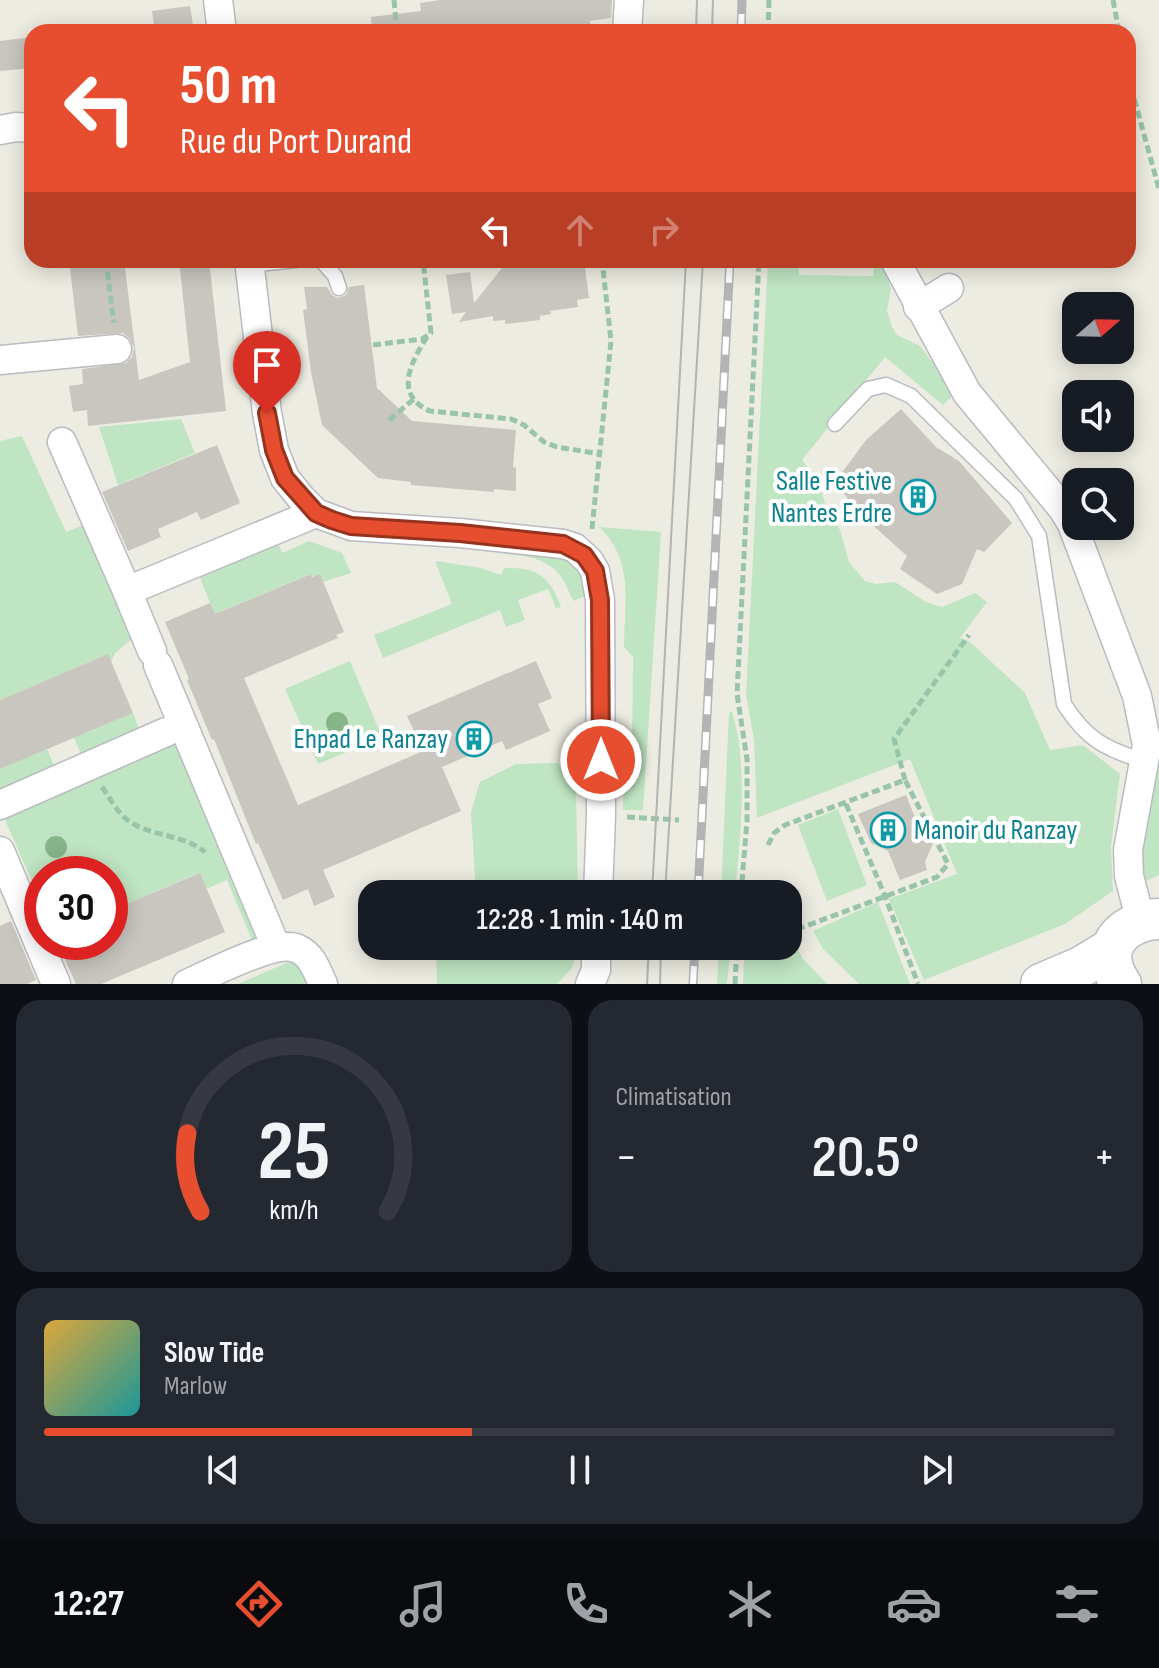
<!DOCTYPE html>
<html lang="fr">
<head>
<meta charset="utf-8">
<style>
	:root { --surface:#171b24; --page:#242831; --text:#f1f3f6; --muted:#9ea1a6; --line:#363941; --accent:#e64e2f }
	body { margin:0; font-family:"Sofia Sans Condensed",sans-serif; background:var(--page); color:var(--text); height:100vh; display:flex; flex-direction:column; font-size:30px; white-space:nowrap }
	* { box-sizing:border-box; margin:0 }
	p { font-size:26px; color:var(--muted) }
	.icon { flex:none; width:44px; height:44px; fill:none; stroke:currentColor; stroke-width:2; stroke-linecap:round; stroke-linejoin:round }
	.map { position:relative; height:984px; overflow:hidden }
	.drawer { display:flex; flex-direction:column; gap:16px; padding:16px; background:#0d0f14; flex:1 }
	.drawer>* { flex:none }
	.banner { position:absolute; left:24px; top:24px; width:1112px; height:244px; border-radius:24px; box-shadow:0 4px 20px #0003; background:#e64e2f; color:#fff; overflow:hidden }
	.needle { width:52px; rotate:70deg }
	.tools { position:absolute; left:1062px; top:292px; display:grid; gap:16px }
	.tools a { display:grid; place-items:center; width:72px; height:72px; border-radius:16px; background:var(--surface); box-shadow:0 4px 20px #0003; font-size:40px }
	.speed { position:absolute; left:24px; top:856px; display:flex; gap:16px; font-size:40px; font-weight:700; text-align:center }
	.speed>* { display:grid; place-content:center; width:104px; height:104px; border-radius:50%; background:var(--surface); box-shadow:0 4px 20px #0003; line-height:1 }
	.speed .limit { border:12px solid #d22; background:#fff; color:#111 }
	.pin { position:absolute; display:grid; place-items:center; width:68px; height:68px; color:#fff; margin:-82px -34px; border-radius:50% 50% 50% 0; rotate:-45deg; box-shadow:0 0 8px #0007 }
	.pin .icon { rotate:45deg }
	.me { position:absolute; width:88px; margin:-44px; rotate:0deg; stroke-linejoin:round; filter:drop-shadow(0 0 6px #0008) }
	.turn { display:flex; align-items:center; gap:28px; height:168px; padding:0 24px; font-size:36px }
	.turn .icon { width:104px; height:104px; stroke-width:2.5 }
	.turn b { display:block; font-size:56px; line-height:68px }
	.lanes { display:flex; align-items:center; height:76px; padding:0 24px; background:#0003; justify-content:center; gap:40px; direction:ltr }
	.lanes .off { opacity:.35 }
	.big { font-size:60px; font-weight:600; line-height:1.1 }
	.drawer .tile { flex:1; display:flex; flex-direction:column; justify-content:center; gap:12px; min-width:0; padding:0 28px; border-radius:24px; background:var(--page) }
	.drawer .dial { align-items:center; gap:0 }
	.dial svg { height:208px; overflow:visible; fill:none; stroke:var(--line); stroke-width:7; stroke-linecap:round; text-anchor:middle }
	.dial text { fill:var(--text); stroke:none }
	.song { display:flex; align-items:center; gap:24px }
	.cover { width:96px; height:96px; border-radius:12px; background:linear-gradient(135deg,hsl(40 70% 55%),hsl(180 70% 35%)) }
	.played { height:8px; border-radius:4px; background:linear-gradient(90deg,var(--accent) 40%,var(--line) 40%) }
	.keys { display:flex; justify-content:space-around; direction:ltr }
	.heat { display:flex; justify-content:space-between; align-items:center; font-size:44px; direction:ltr }
	.drawer .tiles { flex:1; display:grid; gap:16px; grid-template-columns:1fr 1fr }
	.tile:last-child { grid-column:span 2 }
	.trip { position:absolute; left:358px; top:880px; width:444px; height:80px; border-radius:24px; background:var(--surface); box-shadow:0 4px 20px #0003; font-weight:600; line-height:80px; text-align:center }
	.tabs { display:flex; height:128px; justify-content:space-around; align-items:center; background:#090b0e; color:var(--muted) }
	.tabs .icon { width:56px; height:56px }
	.tabs .selected { color:var(--accent) }
	.tabs b { font-size:36px; color:var(--text) }
	.map>svg:first-child { display:block }
	.green { fill:#bfe5c2 }
	.building { fill:#c8c6bf }
	.lines { fill:none; stroke-linecap:round; stroke-linejoin:round }
	.lane-casing { stroke:#babbc1; stroke-width:17 }
	.street-casing { stroke:#babbc1; stroke-width:31 }
	.secondary-casing { stroke:#b8bac0; stroke-width:43 }
	.path { stroke:#98c5a9; stroke-width:5; stroke-dasharray:8 4; stroke-linecap:butt }
	.lane { stroke:#fff; stroke-width:14 }
	.street { stroke:#fff; stroke-width:28 }
	.secondary { stroke:#fff; stroke-width:40 }
	.tram { stroke:#b3b4b4; stroke-width:2 }
	.rail-casing { stroke:#b3b4b4; stroke-width:9 }
	.rail { stroke:#fff; stroke-width:6; stroke-dasharray:18; stroke-linecap:butt }
	.tree { fill:#88b489 }
	.route-casing { stroke:#96331f; stroke-width:20 }
	.route { stroke:#e64e2f; stroke-width:14 }
	.labels { text-anchor:middle; dominant-baseline:central; stroke-width:8; stroke-linejoin:round; paint-order:stroke }
	.culture-label { font-size:28px; fill:#0d838f; stroke:#fff; text-anchor:end }
</style>
</head>
<body>
<div class="map">
<svg width="1159" height="984" viewBox="0 0 1159 984">
	<rect width="100%" height="100%" fill="#edece2"/>
	<path class="green" d="M 768,260 L 798,260 L 799,275 L 873,276 L 875,260 L 882,260 L 891,289 L 887,310 L 892,327 L 897,335 L 920,346 L 956,393 L 943,405 L 885,357 L 802,460 L 809,469 L 827,481 L 821,490 L 827,511 L 840,530 L 849,562 L 865,581 L 876,584 L 895,582 L 926,602 L 942,607 L 975,593 L 987,602 L 960,638 L 970,642 L 1025,693 L 1050,750 L 1083,745 L 1120,774 L 1111,847 L 1113,891 L 1065,924 L 924,980 L 889,899 L 957,874 L 910,759 L 757,818 L 754,740 L 746,695 Z
		M 181,419 L 195,453 L 118,485 L 99,427 Z
		M 22,436 L 66,532 L 83,525 L 131,640 L 115,653 L 111,662 L 108,654 L 0,700 L 0,441 Z
		M 599,527 L 661,532 L 643,810 L 623,810 L 624,760 L 632,752 L 633,657 L 624,647 C 624,603 635,561 599,527 Z
		M 309,541 L 342,553 L 351,573 L 323,582 L 310,574 L 217,613 L 216,617 L 198,573 L 278,542 L 282,553 Z
		M 504,550 L 564,557 L 582,568 L 589,594 L 574,601 C 569,594 567,585 562,578 C 548,558 526,556 504,554 Z
		M 435,561 L 481,568 L 501,575 L 504,568 C 537,567 550,576 561,607 L 556,608 L 548,589 L 518,600 L 525,620 L 506,627 L 500,610 L 383,658 L 374,635 L 452,604 Z
		M 350,661 L 382,737 L 318,764 L 285,689 Z
		M 732,711 C 749,769 740,835 735,894 L 721,894 L 729,713 Z
		M 133,713 L 141,733 L 83,759 L 74,738 Z
		M 177,737 L 258,929 L 254,945 L 227,880 L 206,889 L 199,873 L 110,911 L 110,874 L 42,874 L 42,904 L 5,820 L 9,817 L 5,809 Z
		M 47,749 L 56,770 L 0,794 L 0,769 Z
		M 558,763 L 576,788 L 578,894 L 476,894 L 471,812 L 480,782 L 516,764 Z
		M 1159,763 L 1159,875 L 1146,881 L 1141,858 L 1142,846 Z
		M 838,809 L 867,885 L 827,901 L 798,825 Z
		M 878,902 L 910,984 L 859,984 L 823,949 L 813,931 Z
		M 788,938 L 794,942 L 803,959 L 827,984 L 743,984 L 745,946 L 788,946 Z
		M 436,946 L 578,946 L 572,968 L 557,984 L 437,984 Z
		M 719,946 L 731,946 L 727,984 L 717,984 Z
		M 296,960 L 310,984 L 238,984 L 291,961 Z"/>
	<path class="building" d="M 440,0 L 612,0 L 611,18 L 590,21 L 591,29 L 565,32 L 372,32 L 371,17 L 421,11 L 420,3 Z
		M 190,6 L 194,32 L 155,32 L 152,11 Z
		M 32,37 L 32,68 L 0,71 L 0,41 Z
		M 69,260 L 124,260 L 139,380 L 190,362 L 179,260 L 209,260 L 226,411 L 88,426 L 87,410 L 73,412 L 69,386 L 83,384 L 82,369 L 126,363 L 132,357 L 134,348 L 130,339 L 123,333 L 78,336 Z
		M 570,260 L 584,260 L 589,298 L 577,300 L 578,307 L 550,311 L 551,314 L 540,316 L 540,320 L 505,324 L 505,320 L 493,321 L 493,316 L 459,322 L 466,312 L 452,314 L 446,275 L 470,272 L 474,303 L 502,268 Z
		M 364,285 L 377,388 L 412,421 L 516,430 L 513,467 L 516,468 L 516,491 L 494,489 L 494,492 L 411,485 L 411,482 L 378,478 L 322,425 L 311,372 L 303,310 L 307,309 L 304,287 L 327,287 L 332,295 L 338,298 L 346,295 L 349,287 Z
		M 901,409 L 936,447 L 959,461 L 1012,523 L 984,552 L 977,549 L 962,584 L 937,594 L 900,569 L 907,556 L 858,512 L 835,482 L 866,440 Z
		M 217,445 L 240,503 L 201,520 L 197,512 L 158,529 L 161,537 L 128,551 L 102,492 Z
		M 311,574 L 312,577 L 320,574 L 344,632 L 336,635 L 338,638 L 244,678 L 298,805 L 423,751 L 407,716 L 536,661 L 552,698 L 538,704 L 550,731 L 506,750 L 502,741 L 442,767 L 461,811 L 323,870 L 335,897 L 314,906 L 308,889 L 283,900 L 258,843 L 256,844 L 214,739 L 212,740 L 187,680 L 189,679 L 165,622 L 210,603 L 215,614 Z
		M 108,654 L 133,713 L 0,769 L 0,700 Z
		M 906,795 L 924,840 L 933,843 L 925,862 L 927,870 L 900,880 L 888,851 L 871,843 L 858,814 Z
		M 200,873 L 225,932 L 101,984 L 76,984 L 57,942 L 110,942 L 110,911 Z
		M 11,921 L 36,980 L 27,984 L 0,984 L 0,926 Z"/>
	<g class="lines">
		<g class="lane-casing">
			<path id="lane" d="M 321,260 L 335,276 L 339,288
				M 250,265 L 296,260
				M 835,424 L 868,389 L 886,385 L 911,396 L 1016,499 L 1039,536 L 1064,704 C 1086,739 1105,749 1144,761"/>
		</g>
		<g class="street-casing">
			<path id="street" d="M 218,0 L 222,32
				M 627,32 L 629,0
				M 0,130 L 16,127 L 32,128
				M 249,260 L 267,413 L 274,450 L 285,478 L 302,499 L 316,513 L 351,526 L 460,533 L 563,544 L 575,548 L 589,561 L 595,571 L 600,600 L 601,816 L 598,894
				M 895,260 L 967,393 L 1063,509 L 1072,524 L 1137,696 L 1147,745 L 1128,850 L 1129,876 L 1141,922
				M 918,307 L 949,288
				M 0,360 L 117,349
				M 62,442 L 127,591
				M 152,651 L 127,591 L 316,513
				M 158,665 L 276,947
				M 0,805 L 166,732
				M 0,851 L 56,984
				M 187,984 C 210,974 277,938 298,949 C 312,955 317,971 323,984
				M 590,984 L 596,970 L 596,946"/>
		</g>
		<g class="secondary-casing">
			<path id="secondary" d="M 1041,984 L 1081,967 L 1111,949
				M 1121,984 C 1106,962 1107,938 1134,925 C 1142,921 1150,919 1159,919"/>
		</g>
		<path class="path" d="M 394,0 L 397,32
			M 1113,0 L 1119,32
			M 768,32 L 769,0
			M 1128,76 L 1159,189
			M 106,260 L 114,323
			M 427,337 C 411,362 393,395 430,411 L 511,419 L 524,425 L 544,442 L 557,447 L 600,454
			M 373,345 L 422,339 L 431,333 L 423,260
			M 389,420 L 414,399
			M 592,529 L 611,341 L 602,260
			M 905,780 L 894,739 L 969,635
			M 102,787 C 110,798 118,814 129,821 C 152,837 183,834 205,852
			M 846,804 L 885,896 L 918,984
			M 627,817 L 679,820
			M 768,845 L 774,833 L 785,825 L 905,780 L 948,864 L 937,877 L 798,929
			M 741,894 L 747,821 L 747,759 L 737,694 L 759,260
			M 735,984 L 737,946"/>
		<use href="#lane" class="lane"/>
		<use href="#street" class="street"/>
		<use href="#secondary" class="secondary"/>
		<path class="tram" d="M 696,32 L 697,0
			M 712,32 L 713,0
			M 652,894 L 686,260
			M 665,894 L 703,260
			M 647,984 L 649,946
			M 660,984 L 661,946"/>
		<g class="rail-casing">
			<path id="rail" d="M 741,32 L 742,0
				M 698,894 L 730,260
				M 693,984 L 695,946"/>
		</g>
		<use href="#rail" class="rail"/>
	</g>
	<g class="tree">
		<circle cx="337" cy="723" r="11"/>
		<circle cx="56" cy="847" r="11"/>
	</g>
	<g class="lines">
		<g class="route-casing">
			<path id="route" d="M 267,413 L 274,450 L 285,478 L 316,513 L 332,520 L 351,526 L 460,533 L 563,544 L 584,555 L 595,571 L 600,600 L 601,760"/>
		</g>
		<use href="#route" class="route"/>
	</g>
	<defs>
		<g id="building-ring" transform="scale(1.8)"><circle r="9.5" fill="#fff" stroke="#0f9aa8" stroke-width="1.5"/><path d="M-4-6H4V6H1V3H-1V6H-4ZM-2.5-4.3h1.7v1.8h-1.7ZM.8-4.3h1.7v1.8H.8ZM-2.5-1h1.7V.8h-1.7ZM.8-1h1.7V.8H.8Z" fill="#0f9aa8"/></g>
	</defs>
	<g fill-rule="evenodd">
		<use href="#building-ring" x="918" y="497"/>
		<use href="#building-ring" x="474" y="739"/>
		<use href="#building-ring" x="888" y="830"/>
	</g>
	<g class="labels">
		<g class="culture-label">
			<text x="892" y="481">Salle Festive<tspan x="892" dy="32">Nantes Erdre</tspan></text>
			<text x="448" y="739">Ehpad Le Ranzay</text>
			<text x="914" y="830" text-anchor="start">Manoir du Ranzay</text>
		</g>
	</g>
</svg>
<div class="tools">
<a><svg class="needle" viewBox="-14 -14 28 28"><path d="M0-13l5 13h-10z" fill="#e53935"/><path d="M0 13l5-13h-10z" fill="#9ea1a6"/></svg></a>
<a><svg class="icon" aria-label="sound" viewBox="0 0 24 24"><path d="M4 9h4l5-4v14l-5-4H4zM17 9q2 3 0 6"/></svg></a>
<a><svg class="icon" aria-label="search" viewBox="0 0 24 24"><circle cx="10" cy="10" r="6"/><path d="M15 15l6 6"/></svg></a>
</div>
<div class="speed"><div class="limit">30</div></div>
<div class="pin" style="left:267px;top:413px;background:#d93025"><svg class="icon" aria-label="arrive" viewBox="0 0 24 24"><path d="M6 21V4h12l-3 4 3 4H6"/></svg></div>
<svg class="me" style="left:601px;top:760px" viewBox="-20 -20 40 40"><circle r="17" fill="#e64e2f" stroke="#fff" stroke-width="3"/><path d="M0-11L8 9 0 5-8 9z" fill="#fff"/></svg>
<div class="trip">12:28 · 1 min · 140 m</div>
<div class="banner">
<div class="turn"><svg class="icon" aria-label="left" viewBox="0 0 24 24"><path d="M17 20v-9H6M10 6l-5 5 5 5"/></svg><div><b>50 m</b>Rue du Port Durand</div></div>
<div class="lanes"><svg class="icon" aria-label="left" viewBox="0 0 24 24"><path d="M17 20v-9H6M10 6l-5 5 5 5"/></svg><svg class="icon off" aria-label="ahead" viewBox="0 0 24 24"><path d="M12 20V5M6 11l6-6 6 6"/></svg><svg class="icon off" aria-label="right" viewBox="0 0 24 24"><path d="M7 20v-9h11M14 6l5 5-5 5"/></svg></div>
</div>
</div>
<section class="drawer">
<div class="tiles">
<div class="tile dial"><svg viewBox="0 0 100 80">
<path d="M14 69A42 42 0 1 1 86 69"/>
<path d="M14 69A42 42 0 0 1 9 39" stroke="#e64e2f"/>
<text x="50" y="56" font-size="32" font-weight="700">25</text>
<text x="50" y="72" font-size="11">km/h</text>
</svg></div>
<div class="tile"><p>Climatisation</p>
<div class="heat"><a>−</a><b class="big">20.5°</b><a>+</a></div>
</div>
<div class="tile">
<div class="song"><i class="cover"></i><div><b>Slow Tide</b><p>Marlow</p></div></div>
<div class="played"></div>
<div class="keys"><svg class="icon" aria-label="previous" viewBox="0 0 24 24"><path d="M18 5L8 12l10 7zM5 5v14"/></svg><svg class="icon" aria-label="pause" viewBox="0 0 24 24"><path d="M8 5v14M16 5v14"/></svg><svg class="icon" aria-label="next" viewBox="0 0 24 24"><path d="M6 5l10 7-10 7zM19 5v14"/></svg></div>
</div>
</div>
</section>
<nav class="tabs">
<b>12:27</b>
<svg class="icon selected" aria-label="directions" viewBox="0 0 24 24"><path d="M12 3l9 9-9 9-9-9zM9 14v-3h6M13 9l2 2-2 2"/></svg>
<svg class="icon" aria-label="music" viewBox="0 0 24 24"><path d="M9 18V5l10-2v13"/><circle cx="6" cy="18" r="3"/><circle cx="16" cy="16" r="3"/></svg>
<svg class="icon" aria-label="phone" viewBox="0 0 24 24"><path d="M5 4h4l2 5-3 2q2 4 5 5l2-3 5 2v4C11 20 4 13 5 4z"/></svg>
<svg class="icon" aria-label="climate" viewBox="0 0 24 24"><path d="M12 3v18M4 7l16 10M4 17L20 7"/></svg>
<svg class="icon" aria-label="car" viewBox="0 0 24 24"><path d="M5 17H2v-5l4-1 3-4h7l3 4 3 1v5h-3M9 17h6M6 11h13"/><circle cx="7" cy="17" r="2"/><circle cx="17" cy="17" r="2"/></svg>
<svg class="icon" aria-label="filters" viewBox="0 0 24 24"><path d="M4 7h16M4 17h16"/><circle cx="9" cy="7" r="2"/><circle cx="15" cy="17" r="2"/></svg>
</nav>
</body>
</html>
